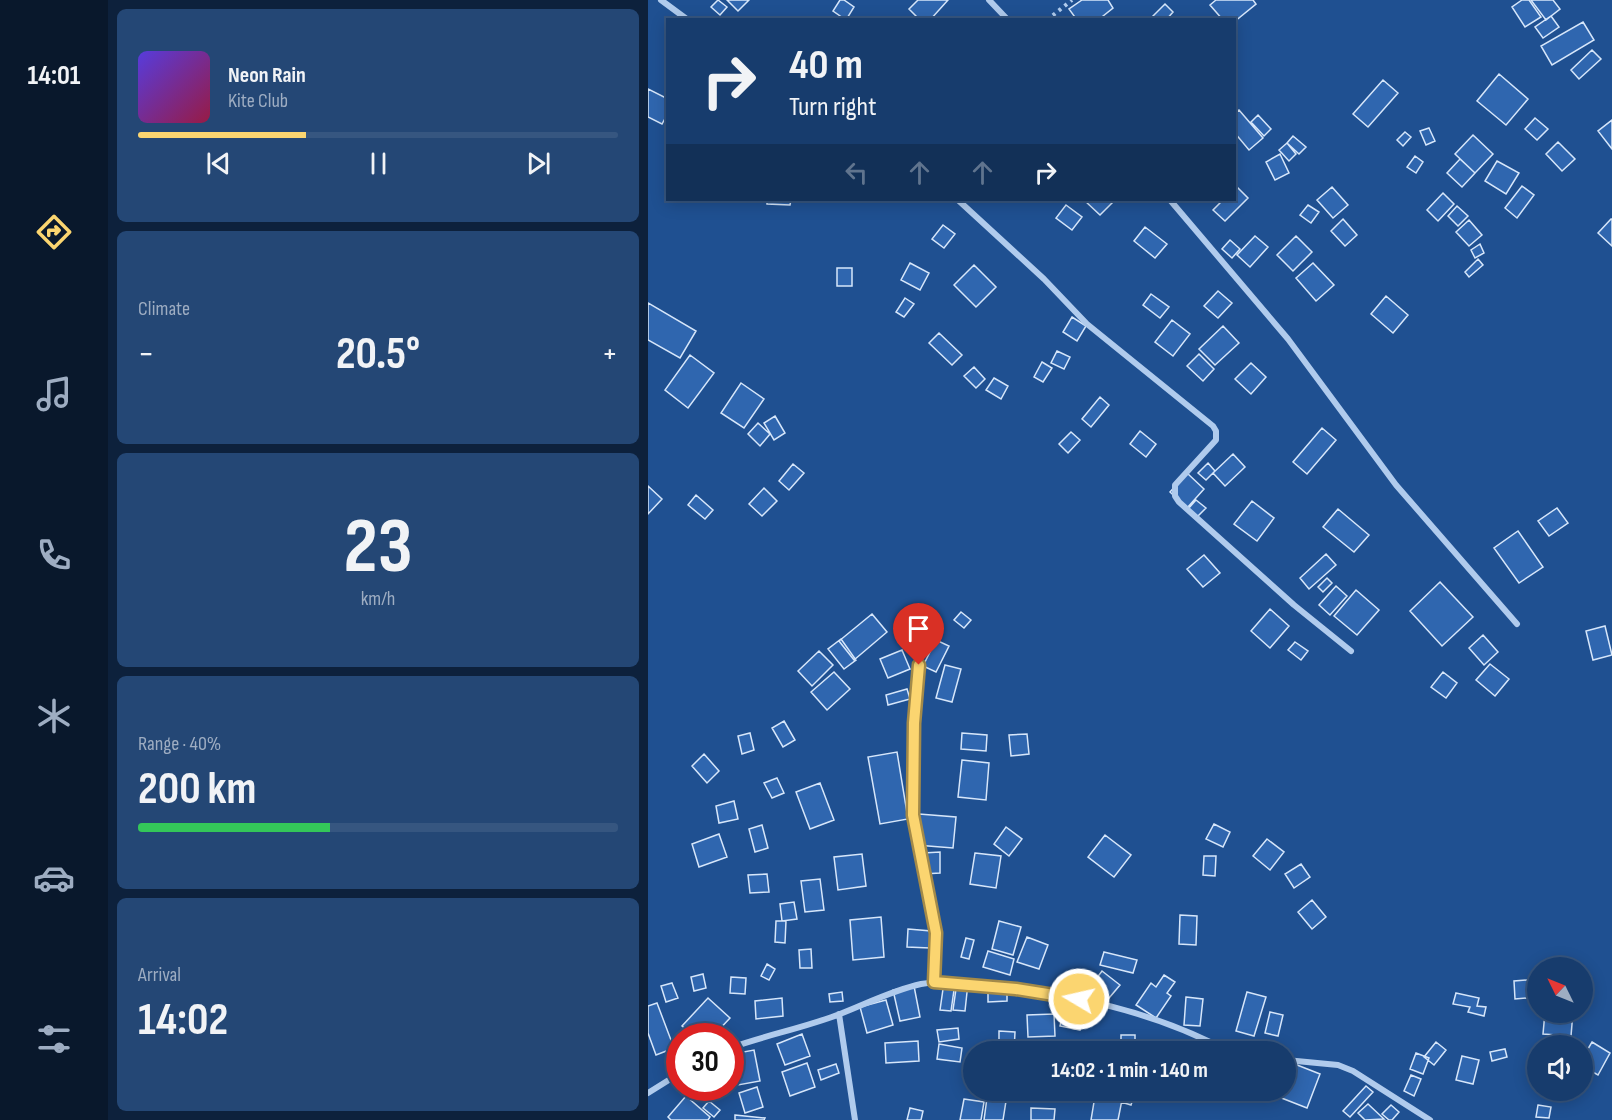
<!DOCTYPE html>
<html lang="en">
<head>
<meta charset="utf-8">
<style>
	:root { --surface:#173c6d; --page:#244775; --text:#f1f3f6; --muted:#9eadc2; --line:#365680; --accent:#fbd570 }
	body { margin:0; font-family:"Sofia Sans Condensed",sans-serif; background:var(--page); color:var(--text); height:100vh; display:flex; flex-direction:column; font-size:22px; white-space:nowrap }
	* { box-sizing:border-box; margin:0 }
	p { font-size:20px; color:var(--muted) }
	.icon { flex:none; width:33px; height:33px; fill:none; stroke:currentColor; stroke-width:2; stroke-linecap:round; stroke-linejoin:round }
	.map { position:relative; flex:1; overflow:hidden }
	.sheet { display:flex; flex-direction:column; gap:9px; padding:9px; background:#0d213c; width:540px }
	.sheet>* { flex:none }
	.banner { position:absolute; left:18px; top:18px; width:570px; height:183px; border-radius:0px; box-shadow:0 3px 15px #0003,0 0 0 2px var(--line); background:#173c6d; color:var(--text); overflow:hidden }
	.needle { width:39px; rotate:313deg }
	.controls { position:absolute; left:879px; top:957px; display:grid; gap:12px }
	.controls a { display:grid; place-items:center; width:66px; height:66px; border-radius:50%; background:var(--surface); box-shadow:0 3px 15px #0003,0 0 0 2px var(--line); font-size:30px }
	.speed { position:absolute; left:18px; top:1023px; display:flex; gap:12px; font-size:30px; font-weight:700; text-align:center }
	.speed>* { display:grid; place-content:center; width:78px; height:78px; border-radius:50%; background:var(--surface); box-shadow:0 3px 15px #0003,0 0 0 2px var(--line); line-height:1 }
	.speed .limit { border:9px solid #d22; background:#fff; color:#111 }
	.pin { position:absolute; display:grid; place-items:center; width:51px; height:51px; color:#fff; margin:-62px -26px; border-radius:50% 50% 50% 0; rotate:-45deg; box-shadow:0 0 6px #0007 }
	.pin .icon { rotate:45deg }
	.me { position:absolute; width:66px; margin:-33px; rotate:279deg; stroke-linejoin:round; filter:drop-shadow(0 0 4px #0008) }
	.turn { display:flex; align-items:center; gap:21px; height:126px; padding:0 24px; font-size:27px }
	.turn .icon { width:78px; height:78px; stroke-width:2.5 }
	.turn b { display:block; font-size:42px; line-height:51px }
	.lanes { display:flex; align-items:center; height:57px; padding:0 24px; background:#0003; justify-content:center; gap:30px; direction:ltr }
	.lanes .off { opacity:.35 }
	.big { font-size:45px; font-weight:700; line-height:1.1 }
	.sheet .widget { flex:1; display:flex; flex-direction:column; justify-content:center; gap:9px; min-width:0; padding:0 21px; border-radius:9px; background:var(--page) }
	.sheet .dial { align-items:center; gap:0 }
	.dial b { font-size:78px; line-height:1 }
	.song { display:flex; align-items:center; gap:18px }
	.cover { width:72px; height:72px; border-radius:9px; background:linear-gradient(135deg,hsl(250 70% 55%),hsl(340 70% 35%)) }
	.played { height:6px; border-radius:3px; background:linear-gradient(90deg,var(--accent) 35%,var(--line) 35%) }
	.keys { display:flex; justify-content:space-around; direction:ltr }
	.heat { display:flex; justify-content:space-between; align-items:center; font-size:33px; direction:ltr }
	.charge { height:9px; border-radius:4px; background:linear-gradient(90deg,#34c759 40%,var(--line) 0) }
	.trip { position:absolute; left:315px; top:1041px; width:333px; height:60px; border-radius:30px; background:var(--surface); box-shadow:0 3px 15px #0003,0 0 0 2px var(--line); font-weight:700; line-height:60px; text-align:center }
	main { display:flex; flex:1; min-height:0 }
	.tabs { display:flex; flex-direction:column; width:108px; justify-content:space-around; align-items:center; background:#09182c; color:var(--muted) }
	.tabs .icon { width:42px; height:42px }
	.tabs .selected { color:var(--accent) }
	.tabs b { font-size:27px; color:var(--text) }
	.map>svg:first-child { display:block }
	.building { fill:#2f66af; stroke:#d6e6fa; stroke-width:1.5 }
	.lines { fill:none; stroke-linecap:round; stroke-linejoin:round }
	.path { stroke:#b0cbed; stroke-width:4; stroke-dasharray:3 4.5; stroke-linecap:butt }
	.minor { stroke:#b0cbed; stroke-width:6 }
	.route-casing { stroke:#a38a49; stroke-width:15 }
	.route { stroke:#fbd570; stroke-width:10 }
</style>
</head>
<body>
<main>
<nav class="tabs">
<b>14:01</b>
<svg class="icon selected" aria-label="directions" viewBox="0 0 24 24"><path d="M12 3l9 9-9 9-9-9zM9 14v-3h6M13 9l2 2-2 2"/></svg>
<svg class="icon" aria-label="music" viewBox="0 0 24 24"><path d="M9 18V5l10-2v13"/><circle cx="6" cy="18" r="3"/><circle cx="16" cy="16" r="3"/></svg>
<svg class="icon" aria-label="phone" viewBox="0 0 24 24"><path d="M5 4h4l2 5-3 2q2 4 5 5l2-3 5 2v4C11 20 4 13 5 4z"/></svg>
<svg class="icon" aria-label="climate" viewBox="0 0 24 24"><path d="M12 3v18M4 7l16 10M4 17L20 7"/></svg>
<svg class="icon" aria-label="car" viewBox="0 0 24 24"><path d="M5 17H2v-5l4-1 3-4h7l3 4 3 1v5h-3M9 17h6M6 11h13"/><circle cx="7" cy="17" r="2"/><circle cx="17" cy="17" r="2"/></svg>
<svg class="icon" aria-label="filters" viewBox="0 0 24 24"><path d="M4 7h16M4 17h16"/><circle cx="9" cy="7" r="2"/><circle cx="15" cy="17" r="2"/></svg>
</nav>
<section class="sheet">
<div class="widget">
<div class="song"><i class="cover"></i><div><b>Neon Rain</b><p>Kite Club</p></div></div>
<div class="played"></div>
<div class="keys"><svg class="icon" aria-label="previous" viewBox="0 0 24 24"><path d="M18 5L8 12l10 7zM5 5v14"/></svg><svg class="icon" aria-label="pause" viewBox="0 0 24 24"><path d="M8 5v14M16 5v14"/></svg><svg class="icon" aria-label="next" viewBox="0 0 24 24"><path d="M6 5l10 7-10 7zM19 5v14"/></svg></div>
</div>
<div class="widget"><p>Climate</p>
<div class="heat"><a>−</a><b class="big">20.5°</b><a>+</a></div>
</div>
<div class="widget dial"><b>23</b><p>km/h</p></div>
<div class="widget"><p>Range · 40%</p><b class="big">200 km</b><div class="charge"></div></div>
<div class="widget"><p>Arrival</p><b class="big">14:02</b></div>
</section>
<div class="map">
<svg width="964" height="1120" viewBox="0 0 964 1120">
	<rect width="100%" height="100%" fill="#1f5091"/>
	<path class="building" d="M 70,0 L 79,7 L 72,15 L 63,7 Z
		M 79,0 L 101,0 L 90,11 Z
		M 192,0 L 196,0 L 206,7 L 198,20 L 185,11 Z
		M 270,0 L 300,0 L 282,20 L 272,20 L 261,9 Z
		M 434,0 L 460,0 L 465,8 L 450,20 L 429,20 L 421,9 Z
		M 568,0 L 605,0 L 608,4 L 586,22 L 586,20 L 575,20 L 562,5 Z
		M 874,0 L 881,0 L 893,17 L 877,27 L 864,7 Z
		M 883,0 L 905,0 L 912,9 L 898,20 Z
		M 517,4 L 525,12 L 518,20 L 505,20 L 503,18 Z
		M 903,16 L 911,27 L 895,38 L 887,27 Z
		M 935,22 L 946,40 L 904,65 L 893,46 Z
		M 944,50 L 953,59 L 931,79 L 923,70 Z
		M 851,74 L 880,99 L 858,125 L 829,101 Z
		M 735,80 L 750,93 L 720,127 L 705,114 Z
		M 0,89 L 20,99 L 20,113 L 14,124 L 0,117 Z
		M 591,110 L 615,138 L 601,150 L 586,132 L 586,113 Z
		M 610,115 L 623,129 L 616,136 L 603,122 Z
		M 887,118 L 900,129 L 889,140 L 877,129 Z
		M 964,120 L 964,149 L 950,131 Z
		M 781,128 L 787,141 L 778,145 L 772,131 Z
		M 757,132 L 763,137 L 755,146 L 749,140 Z
		M 825,135 L 845,154 L 827,173 L 807,154 Z
		M 645,136 L 658,147 L 651,154 L 639,143 Z
		M 910,142 L 927,159 L 914,171 L 898,154 Z
		M 639,143 L 648,154 L 641,161 L 631,150 Z
		M 632,154 L 641,173 L 627,180 L 618,162 Z
		M 767,156 L 775,162 L 768,173 L 759,167 Z
		M 812,159 L 827,173 L 814,187 L 799,173 Z
		M 849,161 L 871,173 L 858,194 L 837,181 Z
		M 588,186 L 600,198 L 577,221 L 565,210 L 575,200 L 586,200 Z
		M 874,186 L 886,195 L 869,218 L 857,208 Z
		M 684,187 L 700,205 L 685,218 L 669,200 Z
		M 795,193 L 806,204 L 790,221 L 779,210 Z
		M 119,200 L 143,200 L 142,205 L 119,204 Z
		M 436,200 L 467,200 L 452,215 Z
		M 418,205 L 434,217 L 424,230 L 408,218 Z
		M 660,205 L 671,212 L 663,223 L 652,215 Z
		M 809,206 L 820,216 L 810,226 L 800,216 Z
		M 695,219 L 709,235 L 697,246 L 683,231 Z
		M 963,219 L 964,219 L 964,246 L 950,233 Z
		M 821,220 L 834,235 L 821,246 L 808,232 Z
		M 295,225 L 307,234 L 296,248 L 284,239 Z
		M 497,227 L 519,244 L 507,258 L 486,241 Z
		M 607,236 L 620,247 L 602,267 L 589,255 Z
		M 648,236 L 664,252 L 645,271 L 629,255 Z
		M 582,240 L 592,249 L 584,258 L 574,249 Z
		M 832,244 L 836,253 L 827,258 L 823,250 Z
		M 830,259 L 835,265 L 821,277 L 817,272 Z
		M 262,263 L 281,273 L 272,290 L 253,280 Z
		M 665,263 L 686,285 L 668,301 L 648,278 Z
		M 326,265 L 348,287 L 328,307 L 306,285 Z
		M 189,268 L 204,268 L 204,286 L 189,286 Z
		M 570,291 L 584,303 L 570,318 L 556,306 Z
		M 503,294 L 521,307 L 512,318 L 495,305 Z
		M 738,296 L 760,315 L 745,333 L 723,314 Z
		M 257,298 L 266,304 L 256,317 L 248,312 Z
		M 0,303 L 48,331 L 32,358 L 0,340 Z
		M 424,317 L 438,326 L 429,341 L 415,332 Z
		M 524,320 L 542,334 L 525,356 L 507,342 Z
		M 575,326 L 591,343 L 567,365 L 551,349 Z
		M 291,333 L 314,355 L 304,365 L 281,343 Z
		M 409,351 L 422,357 L 416,369 L 403,363 Z
		M 551,354 L 566,369 L 555,381 L 539,366 Z
		M 42,355 L 66,373 L 40,408 L 17,390 Z
		M 394,362 L 404,368 L 395,382 L 386,377 Z
		M 603,363 L 618,377 L 603,394 L 587,379 Z
		M 326,367 L 337,379 L 328,388 L 316,376 Z
		M 346,378 L 360,386 L 353,399 L 338,390 Z
		M 93,383 L 116,399 L 96,428 L 73,413 Z
		M 452,397 L 461,405 L 443,427 L 434,419 Z
		M 127,416 L 137,433 L 126,440 L 116,423 Z
		M 110,423 L 122,434 L 112,446 L 100,434 Z
		M 674,428 L 688,440 L 659,474 L 645,462 Z
		M 492,431 L 508,444 L 498,457 L 482,444 Z
		M 423,432 L 432,440 L 420,453 L 411,444 Z
		M 585,454 L 597,467 L 577,486 L 565,473 Z
		M 560,463 L 567,471 L 558,480 L 550,473 Z
		M 145,464 L 156,473 L 141,490 L 131,481 Z
		M 539,473 L 556,489 L 539,508 L 522,492 Z
		M 0,486 L 14,499 L 0,514 Z
		M 116,488 L 129,501 L 114,516 L 101,504 Z
		M 48,495 L 65,510 L 57,519 L 40,505 Z
		M 548,500 L 558,508 L 549,517 L 540,509 Z
		M 604,501 L 626,518 L 609,541 L 586,524 Z
		M 909,508 L 920,523 L 901,536 L 890,521 Z
		M 690,509 L 721,535 L 706,552 L 675,527 Z
		M 870,531 L 895,567 L 871,583 L 846,548 Z
		M 678,554 L 688,565 L 661,589 L 652,578 Z
		M 556,555 L 572,573 L 555,587 L 539,569 Z
		M 679,578 L 684,583 L 675,592 L 670,587 Z
		M 792,582 L 825,617 L 794,646 L 762,611 Z
		M 688,586 L 699,596 L 682,615 L 671,605 Z
		M 708,590 L 731,610 L 709,635 L 686,616 Z
		M 622,609 L 641,626 L 622,648 L 603,631 Z
		M 313,612 L 323,620 L 316,628 L 306,620 Z
		M 224,614 L 239,632 L 206,660 L 191,641 Z
		M 957,626 L 964,655 L 945,660 L 938,631 Z
		M 835,635 L 850,652 L 836,665 L 821,648 Z
		M 193,639 L 208,660 L 196,669 L 180,649 Z
		M 288,640 L 301,646 L 288,672 L 275,666 Z
		M 647,642 L 660,651 L 653,660 L 640,650 Z
		M 254,650 L 262,669 L 240,678 L 232,659 Z
		M 171,651 L 185,665 L 164,686 L 150,671 Z
		M 842,664 L 861,679 L 847,696 L 828,680 Z
		M 297,665 L 313,669 L 304,702 L 288,698 Z
		M 186,672 L 202,689 L 179,710 L 163,692 Z
		M 795,672 L 809,683 L 798,698 L 783,687 Z
		M 259,689 L 262,699 L 240,705 L 238,695 Z
		M 136,721 L 147,740 L 135,747 L 124,728 Z
		M 102,733 L 106,750 L 94,754 L 90,736 Z
		M 314,733 L 339,735 L 338,751 L 313,749 Z
		M 379,734 L 381,754 L 363,756 L 361,735 Z
		M 249,752 L 260,819 L 232,824 L 220,757 Z
		M 56,754 L 71,771 L 59,783 L 44,766 Z
		M 314,760 L 341,763 L 338,800 L 310,797 Z
		M 129,778 L 136,793 L 124,798 L 116,783 Z
		M 172,783 L 186,820 L 162,829 L 148,792 Z
		M 86,801 L 90,819 L 71,823 L 68,806 Z
		M 271,814 L 308,817 L 305,848 L 268,845 Z
		M 566,824 L 582,832 L 575,847 L 558,839 Z
		M 114,825 L 120,848 L 107,852 L 101,829 Z
		M 358,827 L 374,839 L 361,856 L 346,844 Z
		M 71,834 L 79,857 L 51,867 L 44,844 Z
		M 457,835 L 483,855 L 466,877 L 440,857 Z
		M 619,839 L 636,852 L 622,870 L 605,856 Z
		M 292,852 L 292,873 L 275,874 L 275,853 Z
		M 327,853 L 353,856 L 348,888 L 322,884 Z
		M 214,854 L 218,886 L 190,890 L 186,857 Z
		M 556,856 L 568,856 L 567,876 L 555,875 Z
		M 653,864 L 662,877 L 646,888 L 637,874 Z
		M 119,874 L 121,892 L 102,893 L 100,875 Z
		M 172,879 L 176,910 L 157,912 L 153,881 Z
		M 664,900 L 678,917 L 664,929 L 650,912 Z
		M 146,902 L 149,919 L 134,921 L 132,904 Z
		M 532,915 L 549,916 L 548,945 L 531,944 Z
		M 233,917 L 236,957 L 205,960 L 202,920 Z
		M 128,921 L 138,921 L 137,943 L 127,942 Z
		M 351,921 L 373,927 L 365,955 L 344,949 Z
		M 260,929 L 283,931 L 282,948 L 259,947 Z
		M 379,937 L 400,945 L 391,969 L 369,962 Z
		M 318,938 L 326,940 L 321,959 L 313,957 Z
		M 163,949 L 164,968 L 152,968 L 151,950 Z
		M 340,951 L 366,959 L 362,975 L 335,967 Z
		M 456,952 L 489,960 L 485,973 L 452,965 Z
		M 119,964 L 127,969 L 121,980 L 113,976 Z
		M 454,971 L 472,985 L 456,1004 L 439,991 Z
		M 55,974 L 58,988 L 46,991 L 43,977 Z
		M 516,975 L 527,982 L 519,993 L 523,996 L 508,1018 L 488,1005 L 503,983 L 508,987 Z
		M 83,977 L 98,978 L 97,994 L 82,993 Z
		M 890,979 L 890,997 L 867,999 L 866,981 Z
		M 296,982 L 307,983 L 303,1011 L 292,1010 Z
		M 309,982 L 320,983 L 317,1011 L 305,1010 Z
		M 24,983 L 30,998 L 18,1002 L 13,986 Z
		M 266,986 L 272,1017 L 252,1021 L 245,990 Z
		M 194,992 L 195,1001 L 182,1002 L 181,994 Z
		M 340,992 L 359,992 L 359,1001 L 340,1002 Z
		M 599,992 L 618,997 L 606,1036 L 588,1031 Z
		M 808,993 L 831,998 L 829,1006 L 838,1007 L 836,1016 L 820,1012 L 822,1007 L 805,1004 Z
		M 538,997 L 555,999 L 552,1026 L 536,1025 Z
		M 60,998 L 82,1018 L 65,1036 L 45,1036 L 34,1026 Z
		M 134,998 L 135,1016 L 108,1019 L 107,1001 Z
		M 238,1000 L 245,1025 L 219,1033 L 212,1007 Z
		M 9,1003 L 26,1048 L 8,1055 L 0,1033 L 0,1006 Z
		M 416,1008 L 435,1011 L 432,1030 L 412,1026 Z
		M 622,1012 L 635,1015 L 630,1036 L 617,1033 Z
		M 897,1012 L 925,1012 L 923,1036 L 895,1034 Z
		M 406,1014 L 407,1036 L 380,1037 L 379,1015 Z
		M 310,1028 L 311,1039 L 291,1042 L 289,1030 Z
		M 351,1031 L 367,1032 L 366,1052 L 351,1052 Z
		M 154,1034 L 162,1056 L 137,1065 L 129,1044 Z
		M 473,1035 L 487,1035 L 487,1051 L 473,1051 Z
		M 270,1041 L 271,1061 L 238,1063 L 237,1043 Z
		M 788,1042 L 798,1050 L 786,1065 L 776,1057 Z
		M 944,1042 L 962,1053 L 950,1075 L 934,1066 L 934,1059 Z
		M 291,1044 L 314,1048 L 312,1062 L 289,1059 Z
		M 407,1044 L 408,1052 L 386,1052 L 386,1045 Z
		M 857,1049 L 859,1057 L 844,1061 L 842,1052 Z
		M 106,1050 L 112,1081 L 90,1085 L 84,1054 Z
		M 768,1053 L 781,1058 L 775,1074 L 762,1069 Z
		M 814,1056 L 831,1060 L 825,1084 L 808,1080 Z
		M 159,1063 L 167,1087 L 142,1096 L 134,1072 Z
		M 644,1063 L 672,1074 L 659,1108 L 631,1097 L 634,1090 L 638,1090 L 638,1080 Z
		M 188,1064 L 191,1073 L 173,1080 L 170,1070 Z
		M 763,1075 L 773,1079 L 766,1096 L 756,1091 Z
		M 718,1086 L 725,1092 L 702,1117 L 695,1111 Z
		M 109,1087 L 115,1107 L 97,1113 L 91,1093 Z
		M 441,1090 L 468,1090 L 468,1097 L 440,1095 Z
		M 477,1090 L 487,1093 L 483,1105 L 473,1102 Z
		M 38,1096 L 62,1117 L 60,1120 L 23,1120 L 20,1117 Z
		M 447,1096 L 474,1100 L 470,1120 L 443,1120 Z
		M 339,1098 L 358,1101 L 355,1120 L 336,1120 Z
		M 316,1099 L 336,1102 L 333,1120 L 312,1120 Z
		M 61,1101 L 72,1110 L 66,1117 L 55,1108 Z
		M 720,1104 L 736,1119 L 717,1120 L 710,1113 Z
		M 743,1105 L 751,1112 L 744,1120 L 741,1120 L 734,1114 Z
		M 890,1105 L 903,1107 L 901,1118 L 888,1117 Z
		M 262,1108 L 275,1111 L 273,1120 L 259,1120 Z
		M 383,1108 L 407,1109 L 406,1120 L 383,1120 Z
		M 87,1115 L 117,1118 L 116,1120 L 87,1120 Z"/>
	<g class="lines">
		<path class="path" d="M 399,20 L 424,0"/>
		<path class="minor" d="M 13,0 L 40,20
			M 341,0 L 360,20
			M 310,200 L 396,279 L 439,324 L 565,426 L 568,431 L 568,440 L 527,485 L 527,496 L 531,502 L 646,605 L 703,651
			M 522,200 L 640,339 L 748,485 L 869,624
			M 271,665 L 266,723 L 265,815 L 288,933 L 286,982
			M 191,1014 L 207,1120
			M 82,1048 C 118,1035 156,1028 192,1014 C 218,1004 245,990 273,984 C 294,980 316,985 337,987 C 425,994 503,1010 582,1052
			M 638,1060 L 690,1065 L 705,1071 L 782,1120
			M 0,1093 L 32,1073"/>
	</g>
	<g class="lines">
		<g class="route-casing">
			<path id="route" d="M 271,665 L 266,723 L 265,815 L 288,933 L 286,982 L 368,989 L 431,999"/>
		</g>
		<use href="#route" class="route"/>
	</g>
</svg>
<div class="controls">
<a><svg class="needle" viewBox="-14 -14 28 28"><path d="M0-13l5 13h-10z" fill="#e53935"/><path d="M0 13l5-13h-10z" fill="#9eadc2"/></svg></a>
<a><svg class="icon" aria-label="sound" viewBox="0 0 24 24"><path d="M4 9h4l5-4v14l-5-4H4zM17 9q2 3 0 6"/></svg></a>
</div>
<div class="speed"><div class="limit">30</div></div>
<div class="pin" style="left:271px;top:665px;background:#d93025"><svg class="icon" aria-label="arrive" viewBox="0 0 24 24"><path d="M6 21V4h12l-3 4 3 4H6"/></svg></div>
<svg class="me" style="left:431px;top:999px" viewBox="-20 -20 40 40"><circle r="17" fill="#fbd570" stroke="#fff" stroke-width="3"/><path d="M0-11L8 9 0 5-8 9z" fill="#fff"/></svg>
<div class="trip">14:02 · 1 min · 140 m</div>
<div class="banner">
<div class="turn"><svg class="icon" aria-label="right" viewBox="0 0 24 24"><path d="M7 20v-9h11M14 6l5 5-5 5"/></svg><div><b>40 m</b>Turn right</div></div>
<div class="lanes"><svg class="icon off" aria-label="left" viewBox="0 0 24 24"><path d="M17 20v-9H6M10 6l-5 5 5 5"/></svg><svg class="icon off" aria-label="ahead" viewBox="0 0 24 24"><path d="M12 20V5M6 11l6-6 6 6"/></svg><svg class="icon off" aria-label="ahead" viewBox="0 0 24 24"><path d="M12 20V5M6 11l6-6 6 6"/></svg><svg class="icon" aria-label="right" viewBox="0 0 24 24"><path d="M7 20v-9h11M14 6l5 5-5 5"/></svg></div>
</div>
</div>
</main>
</body>
</html>
